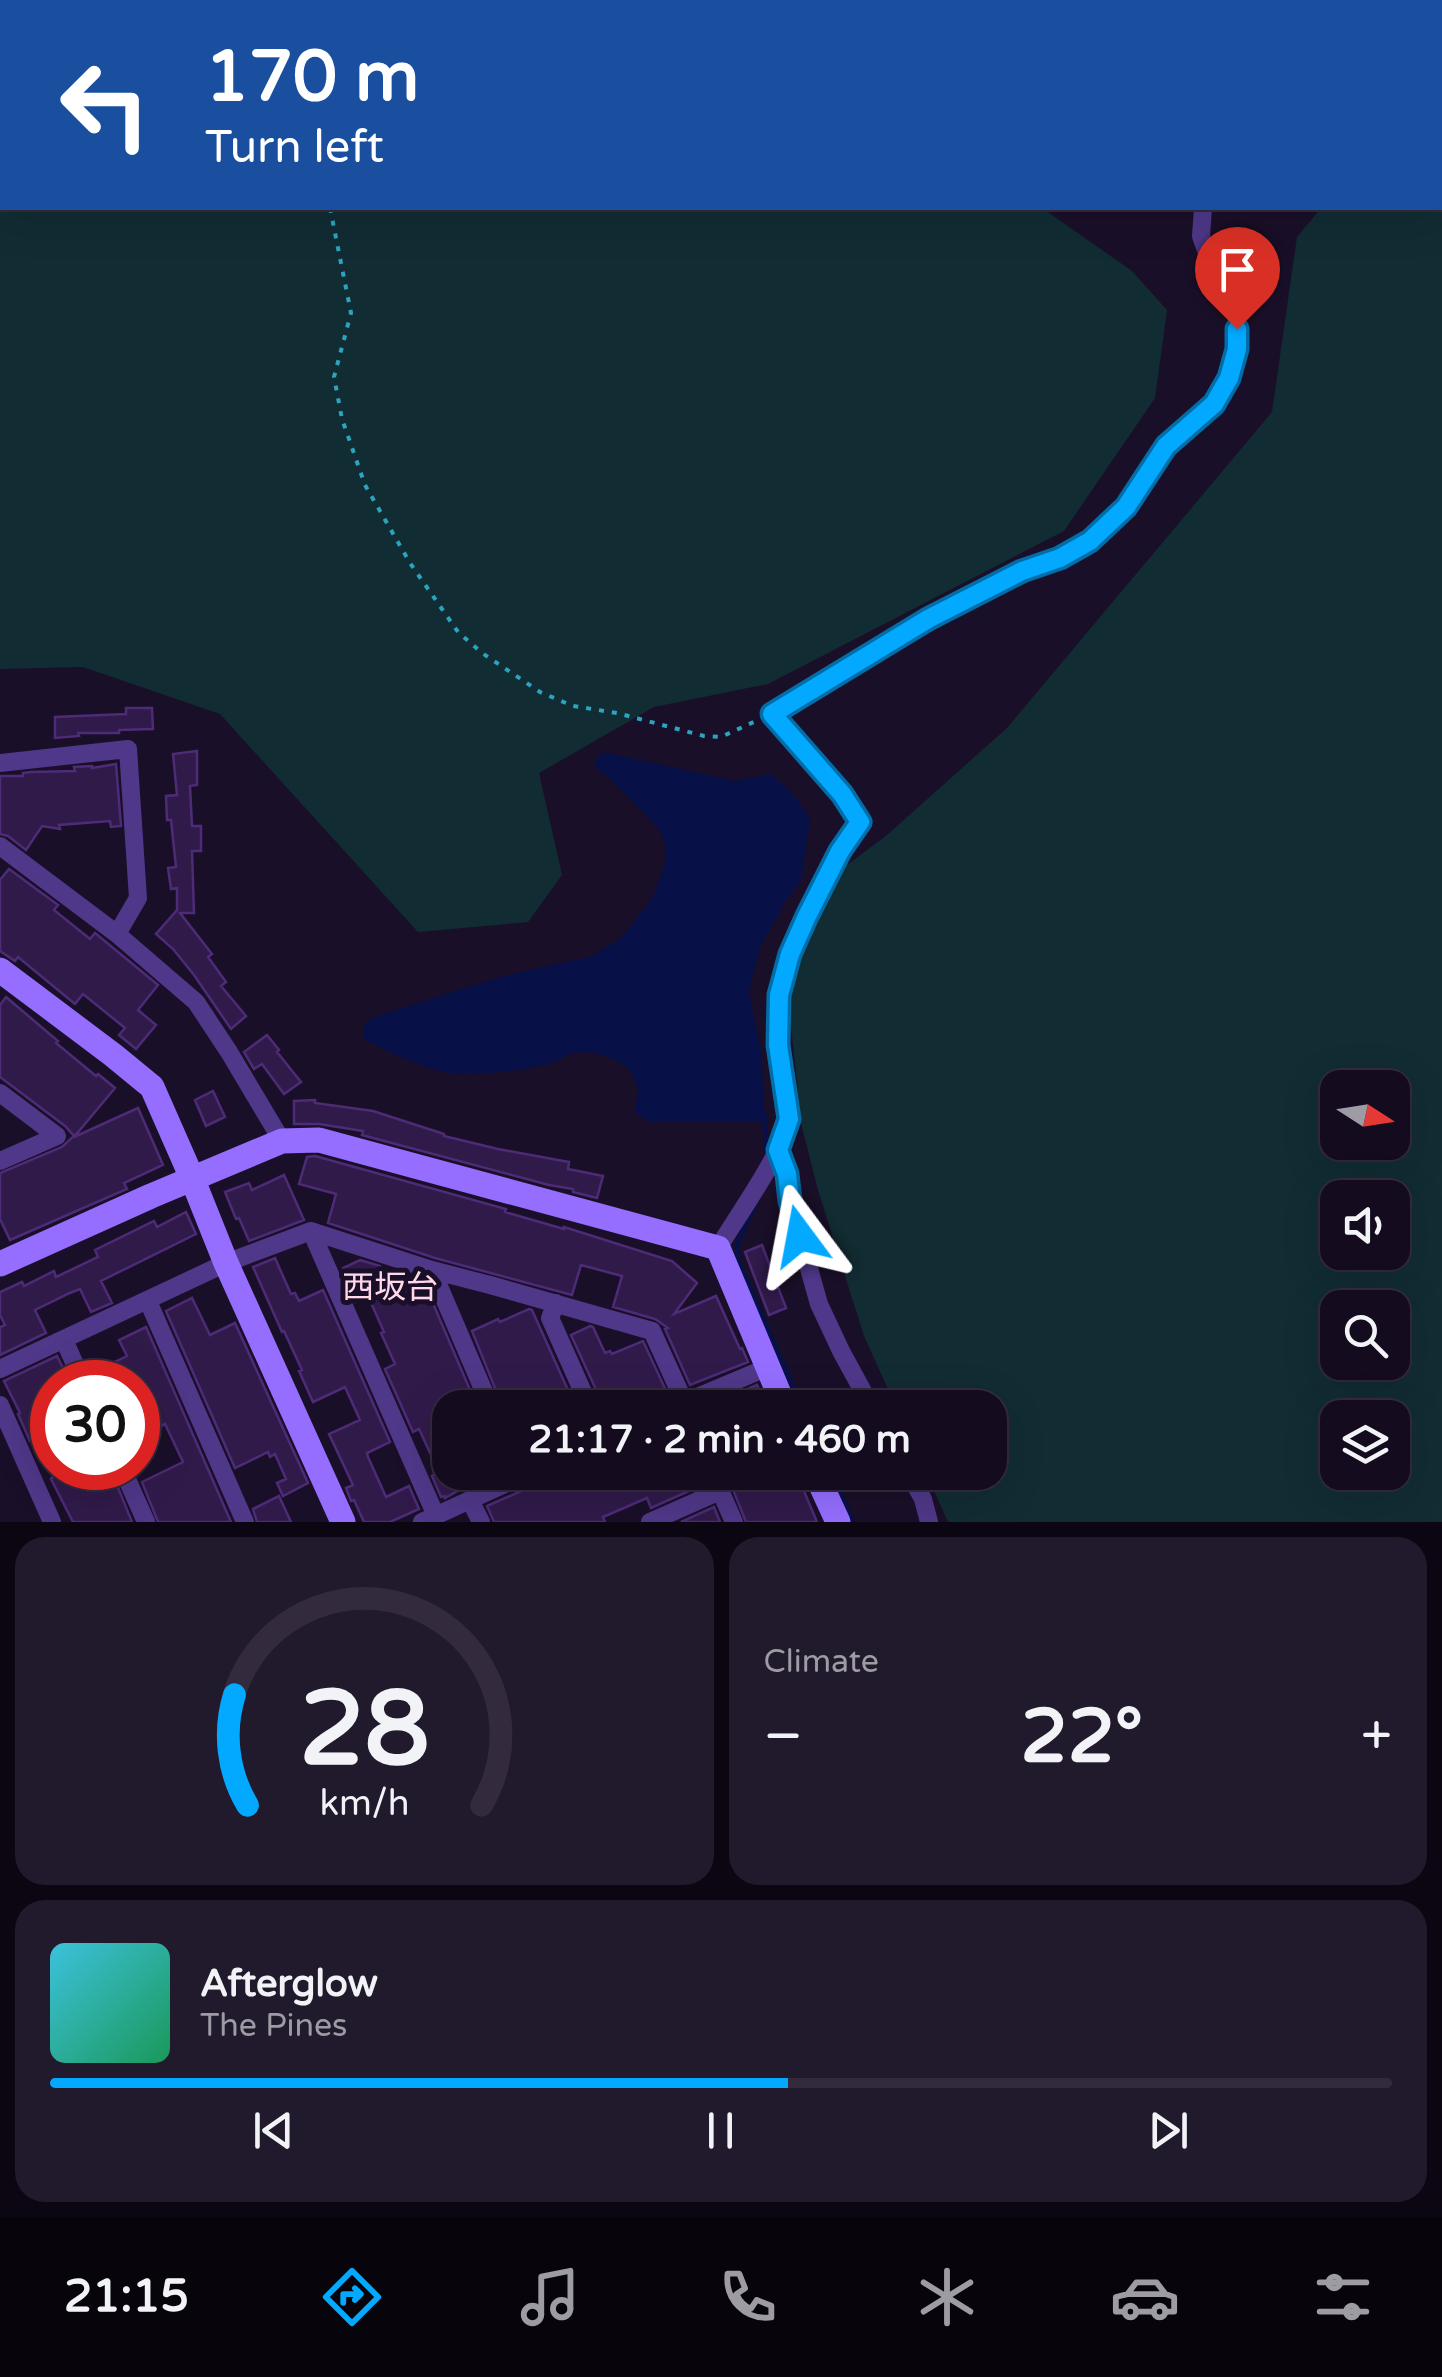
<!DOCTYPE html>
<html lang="en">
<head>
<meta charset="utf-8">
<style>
	:root { --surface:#140b1f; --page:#21192c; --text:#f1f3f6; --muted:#9d9ba4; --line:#332b3d; --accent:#03a8ff }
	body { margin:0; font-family:"Varela Round","Noto Sans JP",sans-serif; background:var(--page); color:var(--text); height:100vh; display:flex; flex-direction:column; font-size:38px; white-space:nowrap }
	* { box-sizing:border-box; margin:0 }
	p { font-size:32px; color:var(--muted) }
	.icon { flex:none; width:55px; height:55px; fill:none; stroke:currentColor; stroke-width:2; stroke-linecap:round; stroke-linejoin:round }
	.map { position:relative; height:1522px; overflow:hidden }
	.sheet { display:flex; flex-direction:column; gap:15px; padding:15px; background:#0b0611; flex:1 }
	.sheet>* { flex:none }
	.hud { position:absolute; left:0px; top:0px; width:1442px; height:210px; box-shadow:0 10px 40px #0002,0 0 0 2px var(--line); background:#1a4fa0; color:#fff; overflow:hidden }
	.needle { width:65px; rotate:102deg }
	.fabs { position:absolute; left:1320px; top:1070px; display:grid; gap:20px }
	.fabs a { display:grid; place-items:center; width:90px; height:90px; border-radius:20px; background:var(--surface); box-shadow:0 10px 40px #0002,0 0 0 2px var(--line); font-size:50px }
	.speed { position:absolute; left:30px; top:1360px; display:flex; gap:20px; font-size:50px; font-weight:700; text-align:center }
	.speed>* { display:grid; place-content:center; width:130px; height:130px; border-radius:50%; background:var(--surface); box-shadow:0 10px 40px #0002,0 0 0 2px var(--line); line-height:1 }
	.speed .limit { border:15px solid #d22; background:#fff; color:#111 }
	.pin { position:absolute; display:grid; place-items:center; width:85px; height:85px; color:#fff; margin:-102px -42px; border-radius:50% 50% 50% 0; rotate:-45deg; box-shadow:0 0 10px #0007 }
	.pin .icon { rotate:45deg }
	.me { position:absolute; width:110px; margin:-55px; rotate:347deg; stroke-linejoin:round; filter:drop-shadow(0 0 8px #0008) }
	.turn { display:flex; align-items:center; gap:35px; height:210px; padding:0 40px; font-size:45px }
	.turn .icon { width:130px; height:130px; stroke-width:2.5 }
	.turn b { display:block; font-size:70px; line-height:85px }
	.big { font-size:75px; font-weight:700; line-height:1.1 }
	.sheet .card { flex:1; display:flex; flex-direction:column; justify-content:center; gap:15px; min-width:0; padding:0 35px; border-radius:30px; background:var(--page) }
	.sheet .dial { align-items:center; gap:0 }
	.dial svg { height:260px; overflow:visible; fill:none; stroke:var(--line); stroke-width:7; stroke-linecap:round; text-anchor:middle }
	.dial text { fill:var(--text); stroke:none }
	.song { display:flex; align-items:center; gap:30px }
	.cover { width:120px; height:120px; border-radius:15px; background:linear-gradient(135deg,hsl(190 70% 55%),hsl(150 70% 35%)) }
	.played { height:10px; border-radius:5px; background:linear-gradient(90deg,var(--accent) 55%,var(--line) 55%) }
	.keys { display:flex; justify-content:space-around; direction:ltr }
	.heat { display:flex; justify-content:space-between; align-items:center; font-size:55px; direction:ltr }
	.sheet .tiles { flex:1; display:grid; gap:15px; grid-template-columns:1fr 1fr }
	.card:last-child { grid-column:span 2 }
	.trip { position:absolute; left:432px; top:1390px; width:575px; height:100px; border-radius:30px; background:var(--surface); box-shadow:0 10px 40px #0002,0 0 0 2px var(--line); font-weight:700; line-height:100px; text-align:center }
	.dock { display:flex; height:160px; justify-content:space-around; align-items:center; background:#08040c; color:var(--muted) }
	.dock .icon { width:70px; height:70px }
	.dock .selected { color:var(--accent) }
	.dock b { font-size:45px; color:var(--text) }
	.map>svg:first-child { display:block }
	.green { fill:#122c33; fill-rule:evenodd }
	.water { fill:#081048 }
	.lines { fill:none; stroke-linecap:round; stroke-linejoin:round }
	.stream { stroke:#081048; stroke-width:5 }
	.building { fill:#301a4a; stroke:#4d2b77; stroke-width:2.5 }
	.path { stroke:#2ba4be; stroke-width:4; stroke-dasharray:5 8; stroke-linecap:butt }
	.street { stroke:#4f3889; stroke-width:18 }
	.secondary { stroke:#956eff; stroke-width:25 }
	.route-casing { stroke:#026da6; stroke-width:25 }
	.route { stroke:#03a8ff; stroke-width:18 }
	.labels { text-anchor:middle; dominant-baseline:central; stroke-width:10; stroke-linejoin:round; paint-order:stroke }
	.quarter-label { font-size:32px; fill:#ffd9e8; stroke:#1a0f29 }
</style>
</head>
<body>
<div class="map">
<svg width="1442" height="1522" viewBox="0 0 1442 1522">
	<rect width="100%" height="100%" fill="#1a0f29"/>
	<path class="green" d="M 156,0 L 1126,0 L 1125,2 L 153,2 Z
		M 2,66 L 2,208 L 1042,208 L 1132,271 L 1167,310 L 1155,398 L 1064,531 L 768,684 L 654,707 L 539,773 L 562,875 L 528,922 L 418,932 L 220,714 L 83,667 L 0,669 L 0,68 Z
		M 1440,148 L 1442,148 L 1442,1522 L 948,1522 L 926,1473 L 990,1472 L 990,1408 L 896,1407 L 864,1336 L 818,1190 L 801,1123 L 789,1006 L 798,961 L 847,865 L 887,835 L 1007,728 L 1272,412 L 1297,237 L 1321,208 L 1440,208 ZM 1338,1088 L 1392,1088 L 1392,1142 L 1338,1142 ZM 1338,1198 L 1392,1198 L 1392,1252 L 1338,1252 ZM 1338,1308 L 1392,1308 L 1392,1362 L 1338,1362 ZM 1338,1418 L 1392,1418 L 1392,1472 L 1338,1472 Z"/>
	<path class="water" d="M 610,753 L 734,781 L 771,774 L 794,795 L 810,819 L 801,881 L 785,902 L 760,947 L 749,992 L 761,1052 L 765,1122 L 649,1122 L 635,1113 C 636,1100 640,1087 633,1075 C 621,1057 590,1048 570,1054 C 563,1057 557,1062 549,1064 C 528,1070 487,1074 465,1074 C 434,1075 390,1053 363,1038 L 365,1024 L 374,1017 L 503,976 L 589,957 L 620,939 L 652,899 L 664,867 L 666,847 L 660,830 L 608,777 L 596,768 L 596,760 L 599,754 Z"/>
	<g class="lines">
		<path class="stream" d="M 764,1114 L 767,1153
			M 754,1207 L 737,1244 L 737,1258 L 802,1408
			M 831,1472 L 853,1522"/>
	</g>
	<path class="building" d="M 126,708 L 152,708 L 153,729 L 119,730 L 119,733 L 78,733 L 79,736 L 55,738 L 55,717 L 126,714 Z
		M 197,751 L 197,785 L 190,786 L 192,826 L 201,826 L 201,851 L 192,851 L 194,913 L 180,913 L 212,954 L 208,957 L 226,982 L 221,986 L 246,1016 L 231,1029 L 194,975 L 173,949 L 156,934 L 177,910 L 177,888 L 171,889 L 168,868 L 176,867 L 171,820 L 167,820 L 166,796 L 177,795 L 173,754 Z
		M 116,764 L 121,826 L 111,827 L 110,821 L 59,825 L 60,829 L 42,826 L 26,850 L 8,836 L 0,834 L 0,776 L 23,776 L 23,773 L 31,772 L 75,771 L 74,767 L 92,766 L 92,768 Z
		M 9,869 L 58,905 L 54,910 L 90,939 L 95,933 L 158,985 L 138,1010 L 156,1025 L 136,1049 L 119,1035 L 125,1028 L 83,994 L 75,1004 L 18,957 L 15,961 L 0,951 L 0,880 Z
		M 6,997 L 58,1041 L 56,1043 L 96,1076 L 98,1074 L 115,1088 L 74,1137 L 138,1108 L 163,1165 L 124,1183 L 127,1189 L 10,1240 L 0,1219 L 0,1173 L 62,1147 L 74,1136 L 65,1126 L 0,1077 L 0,1005 Z
		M 267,1035 L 279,1050 L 277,1052 L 301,1082 L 284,1094 L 262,1064 L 254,1069 L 244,1052 Z
		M 213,1091 L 225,1117 L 206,1126 L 195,1100 Z
		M 315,1100 L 315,1103 L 373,1111 L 444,1134 L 444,1136 L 498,1149 L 569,1162 L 568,1169 L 603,1176 L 597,1198 L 573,1192 L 573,1189 L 549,1185 L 362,1135 L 363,1131 L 319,1124 L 294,1124 L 294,1101 Z
		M 315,1156 L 506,1209 L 505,1212 L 564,1229 L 564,1227 L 672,1261 L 697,1283 L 674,1314 L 716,1296 L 740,1349 L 742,1348 L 748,1362 L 690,1385 L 665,1329 L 668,1328 L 655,1319 L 613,1307 L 622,1276 L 581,1265 L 572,1295 L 435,1258 L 328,1223 L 336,1194 L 299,1184 L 307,1157 Z
		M 284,1175 L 304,1220 L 249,1241 L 239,1218 L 236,1219 L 225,1192 L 249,1183 L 252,1190 Z
		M 186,1212 L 196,1234 L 101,1281 L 112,1303 L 91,1312 L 80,1289 L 70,1293 L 35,1310 L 46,1333 L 0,1355 L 0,1327 L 5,1325 L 0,1315 L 0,1292 L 22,1282 L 24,1286 L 54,1271 L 56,1277 L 98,1257 L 95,1250 L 154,1221 L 157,1227 Z
		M 762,1245 L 786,1308 L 769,1315 L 745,1252 Z
		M 275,1258 L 291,1294 L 295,1293 L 299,1301 L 323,1290 L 390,1442 L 367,1453 L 368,1457 L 386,1497 L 409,1486 L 419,1509 L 390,1522 L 364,1522 L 354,1500 L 351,1501 L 346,1488 L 353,1485 L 329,1434 L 360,1420 L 345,1387 L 313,1402 L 299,1371 L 302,1370 L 284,1331 L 282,1332 L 253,1267 Z
		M 360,1260 L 380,1266 L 393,1293 L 423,1280 L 476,1404 L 469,1408 L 450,1408 L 450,1416 L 444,1419 L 450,1436 L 450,1472 L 500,1472 L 476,1483 L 475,1481 L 445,1498 L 445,1496 L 441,1497 L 432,1476 L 435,1474 L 433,1470 L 437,1468 L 419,1429 L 413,1432 L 385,1369 L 395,1364 L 381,1333 L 384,1332 L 368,1296 L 356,1302 L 346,1280 L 348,1279 L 343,1268 Z
		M 192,1298 L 210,1335 L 235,1323 L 308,1483 L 283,1496 L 277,1483 L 286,1479 L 275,1454 L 270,1457 L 268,1452 L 235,1468 L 166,1311 Z
		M 529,1309 L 532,1310 L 576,1408 L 503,1408 L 472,1331 L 498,1319 L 500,1322 Z
		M 590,1326 L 593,1327 L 605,1353 L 610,1351 L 612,1354 L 643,1341 L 668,1395 L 641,1408 L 609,1408 L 602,1392 L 598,1394 L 571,1335 Z
		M 146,1327 L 231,1522 L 158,1522 L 142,1482 L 183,1462 L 165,1424 L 138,1437 L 138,1382 L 95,1382 L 92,1373 L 127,1356 L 119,1340 Z
		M 57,1356 L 70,1382 L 52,1382 L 52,1468 L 110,1468 L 132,1522 L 73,1522 L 51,1479 L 53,1477 L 34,1438 L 30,1441 L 18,1414 L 20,1413 L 4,1381 Z
		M 757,1385 L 767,1408 L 706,1407 Z
		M 581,1472 L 623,1472 L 629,1486 L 659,1472 L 694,1472 L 700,1486 L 651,1508 L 647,1498 L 603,1517 L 605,1522 L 494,1522 L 487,1506 L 544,1481 L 547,1488 Z
		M 732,1472 L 796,1472 L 817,1522 L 746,1522 L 730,1482 L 735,1480 Z
		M 279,1496 L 291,1522 L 257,1522 L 253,1509 Z
		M 714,1507 L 720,1522 L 681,1522 Z"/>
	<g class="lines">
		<path class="path" d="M 420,0 L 435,2
			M 361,2 L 375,0
			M 436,2 L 464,0
			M 330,208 L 351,313 L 334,377 L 342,419 L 365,485 L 410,563 L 458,632 L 482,653 L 540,692 L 573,706 L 617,713 L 704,736 L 721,737 L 758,720"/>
		<path class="street" d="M 1221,0 L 1222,2
			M 89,2 L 92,0
			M 0,39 L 2,38
			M 0,763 L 128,749 L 138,898 L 117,934
			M 0,846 L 117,934 L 196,1002 L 229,1052 L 282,1141
			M 0,1093 L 57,1136 L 0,1161
			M 778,1149 L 787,1174 L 790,1201 L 819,1304 L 841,1351 L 872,1408
			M 311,1231 L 436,1516
			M 718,1248 C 736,1218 784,1152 788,1120 C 791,1101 779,1064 778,1043 C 778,1028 777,1011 779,997 C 784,947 831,863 861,823 L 842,794 L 772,714 L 928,619 L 1022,571 L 1059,558 L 1091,541 L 1126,507 L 1166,446 L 1214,404 L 1229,378 L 1237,349 L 1237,309 L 1225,283 L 1207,253 L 1201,236 L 1203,208
			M 432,1270 L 491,1408
			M 148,1301 L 245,1522
			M 556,1303 L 550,1318 L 590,1408
			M 64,1340 L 83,1382
			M 0,1369 L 226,1263 L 311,1231 L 432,1270 L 490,1285 L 652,1331 L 687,1408
			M 0,1405 L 52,1522
			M 671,1408 L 766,1368
			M 122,1468 L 146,1522
			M 712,1472 L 734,1522
			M 908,1472 L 923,1499 L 929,1522
			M 470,1500 L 481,1522
			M 422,1522 L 531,1472
			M 650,1522 L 720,1491"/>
		<path class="secondary" d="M 0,970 L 113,1055 L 152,1087 L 192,1178 L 226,1263 L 343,1522
			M 0,1264 L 151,1196 L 282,1141 L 319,1140 L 718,1248 L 785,1408
			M 815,1472 L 838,1522"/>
	</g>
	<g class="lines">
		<g class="route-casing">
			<path id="route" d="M 800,1236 L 790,1201 L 787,1174 L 778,1150 L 789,1119 L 778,1045 L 779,995 L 790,954 L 807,916 L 840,851 L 860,822 L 842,794 L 772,714 L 928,619 L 1022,571 L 1060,558 L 1090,541 L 1126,507 L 1166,446 L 1214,404 L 1229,378 L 1237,349 L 1237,329"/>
		</g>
		<use href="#route" class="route"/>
	</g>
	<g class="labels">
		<g class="quarter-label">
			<text x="390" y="1288">西坂台</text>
		</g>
	</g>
</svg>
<div class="fabs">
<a><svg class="needle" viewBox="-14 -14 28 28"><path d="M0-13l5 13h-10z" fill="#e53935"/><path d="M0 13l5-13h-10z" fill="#9d9ba4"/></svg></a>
<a><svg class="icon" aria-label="sound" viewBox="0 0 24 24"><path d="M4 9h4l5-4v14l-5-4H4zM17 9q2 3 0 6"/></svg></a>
<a><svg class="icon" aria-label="search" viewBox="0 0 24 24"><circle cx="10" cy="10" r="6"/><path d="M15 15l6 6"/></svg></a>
<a><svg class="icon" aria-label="layers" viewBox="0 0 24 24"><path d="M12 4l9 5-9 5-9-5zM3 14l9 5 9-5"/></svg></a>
</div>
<div class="speed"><div class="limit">30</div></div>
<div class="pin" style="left:1237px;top:329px;background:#d93025"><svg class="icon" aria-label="arrive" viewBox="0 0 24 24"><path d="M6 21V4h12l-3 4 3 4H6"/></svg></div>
<svg class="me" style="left:800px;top:1236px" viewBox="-20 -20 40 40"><path d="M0-17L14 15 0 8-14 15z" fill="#03a8ff" stroke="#fff" stroke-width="4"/></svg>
<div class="trip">21:17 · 2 min · 460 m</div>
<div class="hud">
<div class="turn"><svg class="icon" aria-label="left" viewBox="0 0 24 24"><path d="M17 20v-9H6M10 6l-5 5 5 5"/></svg><div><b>170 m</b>Turn left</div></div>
</div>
</div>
<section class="sheet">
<div class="tiles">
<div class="card dial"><svg viewBox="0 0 100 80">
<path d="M14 69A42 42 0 1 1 86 69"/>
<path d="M14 69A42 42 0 0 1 10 35" stroke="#03a8ff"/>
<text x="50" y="56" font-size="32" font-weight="700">28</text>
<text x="50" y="72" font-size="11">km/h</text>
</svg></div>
<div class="card"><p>Climate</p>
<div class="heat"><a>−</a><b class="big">22°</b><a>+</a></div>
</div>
<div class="card">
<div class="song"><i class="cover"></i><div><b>Afterglow</b><p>The Pines</p></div></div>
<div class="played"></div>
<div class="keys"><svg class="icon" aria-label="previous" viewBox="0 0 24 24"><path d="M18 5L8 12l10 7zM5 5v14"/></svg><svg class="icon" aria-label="pause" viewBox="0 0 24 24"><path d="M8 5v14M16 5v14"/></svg><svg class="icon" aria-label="next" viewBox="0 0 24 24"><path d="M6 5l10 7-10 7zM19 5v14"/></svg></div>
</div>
</div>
</section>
<nav class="dock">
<b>21:15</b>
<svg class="icon selected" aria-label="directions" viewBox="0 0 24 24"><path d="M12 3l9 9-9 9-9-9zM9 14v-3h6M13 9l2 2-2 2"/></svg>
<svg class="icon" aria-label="music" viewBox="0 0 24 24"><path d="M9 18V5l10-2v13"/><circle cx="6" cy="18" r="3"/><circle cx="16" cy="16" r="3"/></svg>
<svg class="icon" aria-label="phone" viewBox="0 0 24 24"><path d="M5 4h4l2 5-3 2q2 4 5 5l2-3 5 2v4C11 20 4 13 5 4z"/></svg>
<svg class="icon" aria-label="climate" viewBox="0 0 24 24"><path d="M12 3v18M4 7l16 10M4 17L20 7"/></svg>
<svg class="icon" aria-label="car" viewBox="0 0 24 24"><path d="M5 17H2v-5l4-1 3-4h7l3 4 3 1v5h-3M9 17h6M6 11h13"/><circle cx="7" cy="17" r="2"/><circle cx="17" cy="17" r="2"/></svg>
<svg class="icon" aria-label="filters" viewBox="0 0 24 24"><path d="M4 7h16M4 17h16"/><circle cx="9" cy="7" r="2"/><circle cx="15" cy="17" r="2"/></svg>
</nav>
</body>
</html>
